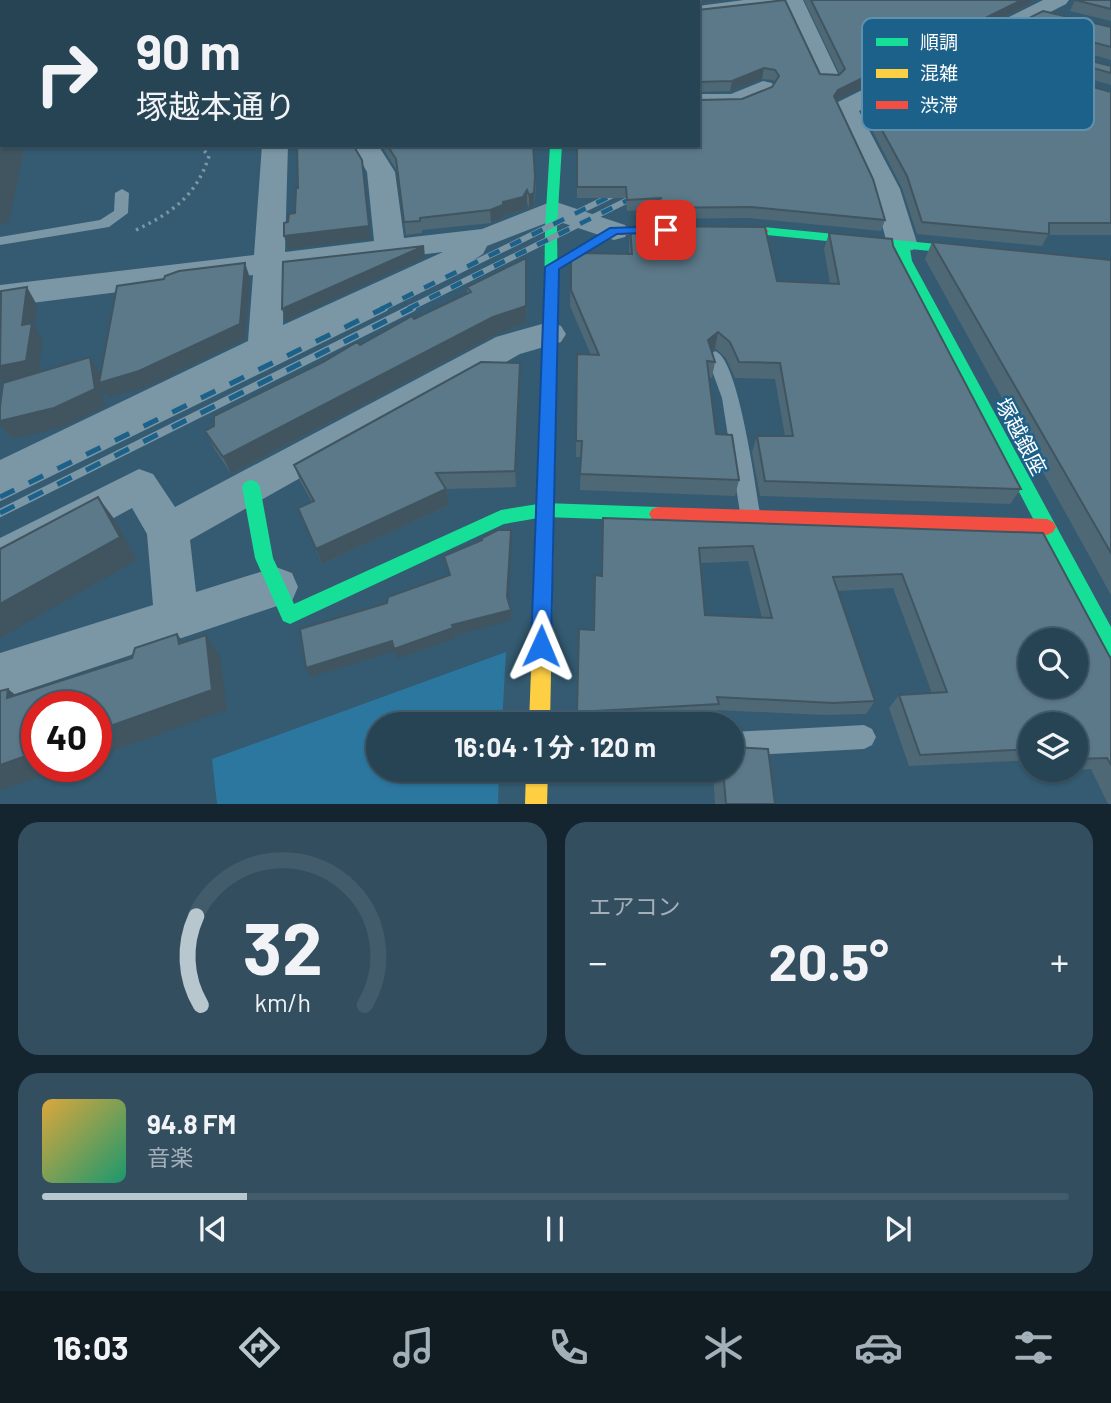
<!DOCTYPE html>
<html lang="ja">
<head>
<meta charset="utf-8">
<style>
	:root { --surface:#274455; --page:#334e5f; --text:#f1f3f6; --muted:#a4b0b9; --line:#435c6c; --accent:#b8c6cd }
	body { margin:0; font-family:Barlow,"Noto Sans JP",sans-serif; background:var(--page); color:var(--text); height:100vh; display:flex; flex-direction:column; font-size:26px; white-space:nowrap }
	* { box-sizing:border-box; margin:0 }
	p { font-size:23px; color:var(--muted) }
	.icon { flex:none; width:38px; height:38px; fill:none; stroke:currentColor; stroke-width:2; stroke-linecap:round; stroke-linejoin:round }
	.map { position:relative; height:804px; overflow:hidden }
	.sheet { display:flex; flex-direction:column; gap:18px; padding:18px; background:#15252f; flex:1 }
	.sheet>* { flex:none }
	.banner { position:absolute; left:0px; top:0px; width:700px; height:147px; box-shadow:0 2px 5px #0004,0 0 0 2px var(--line); background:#274455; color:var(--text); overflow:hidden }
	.fabs { position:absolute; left:1018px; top:628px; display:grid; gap:14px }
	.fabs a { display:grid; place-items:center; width:70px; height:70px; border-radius:50%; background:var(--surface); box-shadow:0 2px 5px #0004,0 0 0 2px var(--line); font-size:35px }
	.speed { position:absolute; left:21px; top:691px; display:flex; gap:14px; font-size:35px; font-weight:700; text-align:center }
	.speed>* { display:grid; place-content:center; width:91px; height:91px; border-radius:50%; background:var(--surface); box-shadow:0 2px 5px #0004,0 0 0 2px var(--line); line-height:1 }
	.speed .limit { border:10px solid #d22; background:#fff; color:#111 }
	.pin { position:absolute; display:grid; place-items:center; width:60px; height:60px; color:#fff; margin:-30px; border-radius:14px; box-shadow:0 4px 10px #0006 }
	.me { position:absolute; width:77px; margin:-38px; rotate:1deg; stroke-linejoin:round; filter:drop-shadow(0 0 5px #0008) }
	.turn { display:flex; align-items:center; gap:24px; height:147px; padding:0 21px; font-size:32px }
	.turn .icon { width:91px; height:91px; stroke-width:2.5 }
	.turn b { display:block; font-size:49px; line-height:60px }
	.big { font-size:52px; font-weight:700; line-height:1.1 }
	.sheet .tile { flex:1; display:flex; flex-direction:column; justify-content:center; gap:10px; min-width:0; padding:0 24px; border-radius:21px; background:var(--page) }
	.sheet .dial { align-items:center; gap:0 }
	.dial svg { height:182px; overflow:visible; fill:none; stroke:var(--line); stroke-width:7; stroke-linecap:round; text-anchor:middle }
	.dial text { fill:var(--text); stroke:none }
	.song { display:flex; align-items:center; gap:21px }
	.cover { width:84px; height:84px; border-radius:10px; background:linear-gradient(135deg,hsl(40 70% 55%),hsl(160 70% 35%)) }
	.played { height:7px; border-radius:4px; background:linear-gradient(90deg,var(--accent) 20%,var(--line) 20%) }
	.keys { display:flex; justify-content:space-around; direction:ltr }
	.heat { display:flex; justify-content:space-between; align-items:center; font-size:38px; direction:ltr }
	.sheet .tiles { flex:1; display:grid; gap:18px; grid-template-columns:1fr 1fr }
	.tile:last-child { grid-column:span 2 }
	.trip { position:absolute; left:366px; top:712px; width:378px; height:70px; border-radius:35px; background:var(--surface); box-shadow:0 2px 5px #0004,0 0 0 2px var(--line); font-weight:700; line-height:70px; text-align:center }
	.dock { display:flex; height:112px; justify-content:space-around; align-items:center; background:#101b22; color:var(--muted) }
	.dock .icon { width:49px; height:49px }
	.dock .on { color:var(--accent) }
	.dock b { font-size:32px; color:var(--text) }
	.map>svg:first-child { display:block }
	.green { fill:#2c779f }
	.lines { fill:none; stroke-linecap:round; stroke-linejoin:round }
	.path { stroke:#7b96a5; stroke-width:3.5; stroke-dasharray:2.5 4.5; stroke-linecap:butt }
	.lane { fill:#7b96a5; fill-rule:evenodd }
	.street { fill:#7b96a5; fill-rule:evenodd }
	.fast { fill:#16e098; fill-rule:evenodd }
	.slow { fill:#ffcf43; fill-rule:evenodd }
	.jam { fill:#f24e42; fill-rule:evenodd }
	.rail-far1-casing { stroke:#7b96a4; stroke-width:6 }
	.rail-casing { stroke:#7b96a4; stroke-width:8 }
	.rail-far1 { stroke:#1b618a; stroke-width:4.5; stroke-dasharray:12; stroke-linecap:butt }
	.rail { stroke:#1b618a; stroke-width:5; stroke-dasharray:16; stroke-linecap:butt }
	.wall { fill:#4f6876; fill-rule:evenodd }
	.shaded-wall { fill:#405560 }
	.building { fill:#5c7989; stroke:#405560; stroke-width:2; fill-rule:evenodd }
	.route { fill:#1a73e8; stroke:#114b97; stroke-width:2 }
	.labels { text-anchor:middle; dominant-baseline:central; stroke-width:5; stroke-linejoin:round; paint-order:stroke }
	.street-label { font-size:21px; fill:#fff; stroke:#1b618a }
	.key { fill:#1b618a; stroke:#5f90ad; stroke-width:2 }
	.key-label { font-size:19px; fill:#fff }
</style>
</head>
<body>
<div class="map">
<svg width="1111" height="805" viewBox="0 0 1111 805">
	<rect width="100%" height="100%" fill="#345b71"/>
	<path class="green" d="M 506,652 L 502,724 L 378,724 L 378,770 L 499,770 L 498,804 L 217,804 L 212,759 Z"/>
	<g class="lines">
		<path class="path" d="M 136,230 C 172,213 197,195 209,156 L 199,145"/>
		<path class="lane" d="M 0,0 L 22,0 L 2,2 L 0,5 Z
			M 122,189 L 129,193 L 128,213 L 109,227 L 0,245 L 0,237 L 100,220 L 114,211 L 115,193 Z
			M 715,351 C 739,358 756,492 761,519 L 758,525 L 751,527 L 744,525 L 741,519 L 722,398 L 707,357 Z
			M 864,725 L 872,729 L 876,737 L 872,745 L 864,749 L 732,756 L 732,732 Z"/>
		<path class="street" d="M 564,0 L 584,0 L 563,2 Z
			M 744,0 L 803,0 L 840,78 L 836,83 L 820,83 L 816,78 L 785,7 L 698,18 L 698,6 Z
			M 1043,0 L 1069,0 L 1066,4 L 859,111 L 900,189 L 917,243 L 913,250 L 902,252 L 891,250 L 887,243 L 872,189 L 833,108 L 836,103 Z
			M 763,81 L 772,83 L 775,88 C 759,111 722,108 698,108 L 698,94 L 731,94 Z
			M 262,145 L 288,145 L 285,252 L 374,241 L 367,172 L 352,145 L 378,145 L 395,172 L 404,238 L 482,229 L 553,201 L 625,225 L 629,231 L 625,237 L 614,240 L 554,220 L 487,246 L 483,254 L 466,265 L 0,494 L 0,460 L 248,341 L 253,275 L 0,307 L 0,285 L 254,255 ZM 443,252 L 283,325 L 284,271 Z
			M 549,322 L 561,326 L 566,334 L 561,342 L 520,354 L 190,540 L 196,592 L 276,567 L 292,573 L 298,587 L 292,601 L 0,699 L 0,653 L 153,605 L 147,534 L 132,508 L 15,572 L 0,578 L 0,538 L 139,469 L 153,474 L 175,507 L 496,337 Z"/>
		<path class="fast" d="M 550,145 L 562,145 L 557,227 L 558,319 L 551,324 L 544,319 L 545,227 Z
			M 763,227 L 988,249 L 990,252 L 983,256 L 910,249 L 912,261 L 1111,627 L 1111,656 L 1104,654 L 898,261 L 896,248 L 758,234 L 758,228 Z
			M 251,480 L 257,482 L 260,487 L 273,558 L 294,604 L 501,510 L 544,503 L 658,507 L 664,509 L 667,514 L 664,519 L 658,521 L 544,517 L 504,524 L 290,624 L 283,621 L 255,558 L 242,487 L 245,482 Z"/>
		<path class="slow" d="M 551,314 L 558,319 L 550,724 L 529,724 L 544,319 Z
			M 526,770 L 548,770 L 547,805 L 525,805 Z"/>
		<path class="jam" d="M 614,227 L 763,227 L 769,231 L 763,235 L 617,235 L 557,270 L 547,270 L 545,267 Z
			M 658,507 L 1047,519 L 1053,522 L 1056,527 L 1053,532 L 1047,535 L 658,521 L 652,519 L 649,514 L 652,509 Z"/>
		<g class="rail-far1-casing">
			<path id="rail-far1" d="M 381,309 L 625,189
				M 408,309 L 642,193"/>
		</g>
		<g class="rail-casing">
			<path id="rail" d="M 0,497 L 384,308
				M 0,513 L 412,308"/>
		</g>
		<use href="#rail-far1" class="rail-far1"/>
		<use href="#rail" class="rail"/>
	</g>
	<path class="wall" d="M 804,0 L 1033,0 L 1032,3 L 835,100 L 885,220 L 881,231 L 748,218 L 639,219 L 640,210 L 627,211 L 626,198 L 577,198 L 577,145 L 699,100 L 742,99 L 772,87 L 775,83 L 773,80 L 762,79 L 730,91 L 698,92 L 698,10 L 820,74 L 839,75 L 840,75 Z
		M 1075,0 L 1111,0 L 1111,21 L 1070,11 Z
		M 1111,27 L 1111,60 L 1049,42 L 1042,44 L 1044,49 L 1111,66 L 1111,85 L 984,49 L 988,39 Z
		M 1111,92 L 1111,235 L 1048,235 L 1042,246 L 917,234 L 902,188 L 863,112 L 866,101 Z
		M 381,145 L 533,145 L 536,188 L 534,206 L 529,208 L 527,203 L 524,210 L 504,214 L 504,218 L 491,223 L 422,230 L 422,233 L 406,235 L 397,171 Z
		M 630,226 L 777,281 L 830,283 L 824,249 L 829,233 L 893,246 L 1021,489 L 1010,504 L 760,496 L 752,452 L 757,436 L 785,436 L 775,379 L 735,378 L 726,358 L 715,348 L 711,351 L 715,362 L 712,378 L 709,378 L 716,434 L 739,480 L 735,496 L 580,490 L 581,457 L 576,457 L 577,354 L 591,355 L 570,306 L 571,256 L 629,254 L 629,242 Z
		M 932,242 L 1111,260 L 1111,595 L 925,259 Z
		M 527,276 L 526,323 L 495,335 L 231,474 L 214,448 L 205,431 L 414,319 L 467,294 L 467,287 Z
		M 520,379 L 516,487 L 446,489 L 449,505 L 322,564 L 298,508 L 312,502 L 300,481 L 294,465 Z
		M 603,518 L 1043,533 L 1111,659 L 1111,804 L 1108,804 L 1091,769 L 1076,770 L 1076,724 L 1031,724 L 1031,760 L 909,766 L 889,708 L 899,695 L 932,693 L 893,588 L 838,591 L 875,701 L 866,714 L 825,715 L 717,710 L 714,717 L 576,724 L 579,629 L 593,630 L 595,575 L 601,576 ZM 748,561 L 762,618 L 705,615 L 701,563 Z
		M 713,770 L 732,770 L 775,804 L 715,804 Z
		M 1044,770 L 1073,770 L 1045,772 Z"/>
	<path class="shaded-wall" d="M 698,0 L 724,0 L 698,3 Z
		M 1022,0 L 1033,0 L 1032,3 L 835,101 L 834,96 L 838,90 Z
		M 1054,32 L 1049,42 L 1039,44 L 1040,40 L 1044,34 Z
		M 764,68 L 762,79 L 730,91 L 732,81 Z
		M 2,145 L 25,145 L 9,222 L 0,224 L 0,154 Z
		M 362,160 L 364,173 L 371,239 L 288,249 L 284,236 Z
		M 535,176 L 534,206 L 529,208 L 529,195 Z
		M 527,190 L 527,203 L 524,210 L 504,214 L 504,218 L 491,223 L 490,210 L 503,202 Z
		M 424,246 L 425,257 L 286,321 L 282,309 Z
		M 526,258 L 526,323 L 495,335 L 231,474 L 223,457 Z
		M 245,263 L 250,278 L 245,339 L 147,387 L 109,398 L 103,389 L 105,406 L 66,426 L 12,439 L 0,424 L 0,421 L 90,357 L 101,375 Z
		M 27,287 L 37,305 L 35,327 L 43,341 L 38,378 L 1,386 L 0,366 L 22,325 Z
		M 718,332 L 715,348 L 704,356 L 708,340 Z
		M 520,363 L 520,379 L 516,487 L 515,471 Z
		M 446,489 L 449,505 L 322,564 L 316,549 Z
		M 98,497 L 115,520 L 137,560 L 0,638 L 0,604 Z
		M 511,530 L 512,542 L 508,608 L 507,597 Z
		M 511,610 L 511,620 L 455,636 L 455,638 L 397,659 L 395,651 L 311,677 L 306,668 L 392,641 Z
		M 177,634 L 193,655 L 179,644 Z
		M 206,635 L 220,656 L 227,710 L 96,757 L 96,731 Z
		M 8,689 L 32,708 L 7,698 Z
		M 37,752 L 37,766 L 69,766 L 0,791 L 0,765 Z"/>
	<path class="building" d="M 180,0 L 523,0 L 523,2 L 180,2 Z
		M 576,0 L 698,0 L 698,2 L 576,2 Z
		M 785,0 L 820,74 L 839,75 L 845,69 L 811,0 L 1022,0 L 838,90 L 834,96 L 873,179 L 885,220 L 751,207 L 640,208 L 662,198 L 627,200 L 626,187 L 577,187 L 577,145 L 698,145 L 698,99 L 699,100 L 742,99 L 772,87 L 779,76 L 775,70 L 764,68 L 732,81 L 698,82 L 698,10 Z
		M 1075,0 L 1111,0 L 1111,9 Z
		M 0,10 L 2,10 L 2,145 L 0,154 Z
		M 1043,11 L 1111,27 L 1111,47 L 1054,32 L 1044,34 L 1040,40 L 1044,49 L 1111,66 L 1111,73 L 988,39 Z
		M 963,51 L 1111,92 L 1111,223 L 1049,223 L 1049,234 L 922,222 L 907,176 L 866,101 Z
		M 297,145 L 353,145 L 362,160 L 369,226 L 284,236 L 284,223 L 288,222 L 289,214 L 295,213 L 296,188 L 298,188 Z
		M 387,145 L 533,145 L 535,176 L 534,193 L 529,195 L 527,190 L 523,197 L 503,202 L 503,205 L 490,210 L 420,218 L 420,221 L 404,222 L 396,159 Z
		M 630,226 L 765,227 L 777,281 L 839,284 L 829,233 L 892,239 L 893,246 L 1021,489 L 765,481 L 757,436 L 793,436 L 780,363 L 739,362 L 730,342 L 718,332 L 708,340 L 715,362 L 707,361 L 716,434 L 732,435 L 739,480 L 580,474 L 582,441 L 576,441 L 577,354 L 599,355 L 571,290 L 571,256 L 577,253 L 632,254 Z
		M 932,242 L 1111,260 L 1111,553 Z
		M 424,246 L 282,309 L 283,262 Z
		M 526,258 L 526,306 L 493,317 L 223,457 L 205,431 L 214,426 L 214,416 L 323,362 L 357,342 L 360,345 L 412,316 L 414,319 L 471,292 L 467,287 Z
		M 245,263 L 240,324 L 139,371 L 99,383 L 117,286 L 164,279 L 165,276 L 179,271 Z
		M 27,287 L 22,325 L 32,323 L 26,361 L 0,366 L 1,291 Z
		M 90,357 L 95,389 L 54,408 L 0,421 L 0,407 L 3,383 Z
		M 481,362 L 520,363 L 515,471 L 436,473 L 446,489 L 316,549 L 298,508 L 314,501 L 294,465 Z
		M 98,497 L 120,537 L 0,604 L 0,549 Z
		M 603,518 L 1043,533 L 1111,659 L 1111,765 L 1107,758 L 1076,759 L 1076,724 L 1031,724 L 1031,749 L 920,755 L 899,695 L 947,692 L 902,574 L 833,577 L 875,701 L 833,703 L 717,697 L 719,704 L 577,712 L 579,629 L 594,630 L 595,575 L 602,576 ZM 753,546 L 772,618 L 705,615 L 699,548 ZM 1031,640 L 1076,640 L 1076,686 L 1031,686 Z
		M 498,530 L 511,530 L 507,597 L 511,610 L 452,625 L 453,628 L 394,649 L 392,641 L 306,668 L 300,629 L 387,603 L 388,597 L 450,575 L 444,556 L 482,540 L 482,538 Z
		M 177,634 L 179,644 L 206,635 L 212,690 L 96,731 L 96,707 L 37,707 L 37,752 L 0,765 L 0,691 L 8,689 L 7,698 L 132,658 L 135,648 Z
		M 732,747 L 768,749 L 775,804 L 726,804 L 723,770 L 732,770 Z"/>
	<path class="route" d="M 666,226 L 673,230 L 671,232 L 617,234 L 559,269 L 551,646 L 548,653 L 541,656 L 534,653 L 531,646 L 545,267 L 610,228 Z"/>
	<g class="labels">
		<g class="street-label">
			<text transform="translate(1022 436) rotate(62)">塚越銀座</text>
		</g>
	</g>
	<rect x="862" y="18" width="232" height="112" rx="10" class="key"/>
	<rect x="876" y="38" width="32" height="8" fill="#16e098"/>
	<rect x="876" y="69" width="32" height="9" fill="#ffcf43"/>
	<rect x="876" y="101" width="32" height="8" fill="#f24e42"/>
	<g class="key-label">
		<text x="920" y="49">順調</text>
		<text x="920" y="80">混雑</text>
		<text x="920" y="112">渋滞</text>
	</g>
</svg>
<div class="fabs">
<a><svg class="icon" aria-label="search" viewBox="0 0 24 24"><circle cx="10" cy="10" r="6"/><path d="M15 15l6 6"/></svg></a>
<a><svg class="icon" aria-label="layers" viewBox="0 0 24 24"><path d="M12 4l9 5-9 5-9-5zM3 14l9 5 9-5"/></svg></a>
</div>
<div class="speed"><div class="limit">40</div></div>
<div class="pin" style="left:666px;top:230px;background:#d93025"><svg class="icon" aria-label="arrive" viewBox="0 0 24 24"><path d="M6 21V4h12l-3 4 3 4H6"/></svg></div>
<svg class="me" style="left:541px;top:646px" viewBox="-20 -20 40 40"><path d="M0-17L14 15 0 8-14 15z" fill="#1a73e8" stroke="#fff" stroke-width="4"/></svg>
<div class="trip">16:04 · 1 分 · 120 m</div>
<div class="banner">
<div class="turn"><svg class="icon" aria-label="right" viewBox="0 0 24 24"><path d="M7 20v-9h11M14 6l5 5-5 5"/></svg><div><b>90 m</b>塚越本通り</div></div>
</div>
</div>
<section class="sheet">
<div class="tiles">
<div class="tile dial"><svg viewBox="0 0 100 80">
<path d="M14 69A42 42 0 1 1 86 69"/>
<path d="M14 69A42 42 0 0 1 12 30" stroke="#b8c6cd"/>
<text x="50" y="56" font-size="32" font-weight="700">32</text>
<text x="50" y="72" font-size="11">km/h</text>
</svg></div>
<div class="tile"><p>エアコン</p>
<div class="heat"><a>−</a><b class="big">20.5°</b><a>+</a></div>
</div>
<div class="tile">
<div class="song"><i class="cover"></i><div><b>94.8 FM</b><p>音楽</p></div></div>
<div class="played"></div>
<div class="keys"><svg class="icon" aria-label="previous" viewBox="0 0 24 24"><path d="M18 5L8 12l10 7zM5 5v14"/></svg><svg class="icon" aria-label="pause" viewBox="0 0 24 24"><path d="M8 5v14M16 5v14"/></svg><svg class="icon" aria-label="next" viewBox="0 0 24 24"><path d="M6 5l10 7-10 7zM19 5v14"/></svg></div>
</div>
</div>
</section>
<nav class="dock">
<b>16:03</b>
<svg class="icon on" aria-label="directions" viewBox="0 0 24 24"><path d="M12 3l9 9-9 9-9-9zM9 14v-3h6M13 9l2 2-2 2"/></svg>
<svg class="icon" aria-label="music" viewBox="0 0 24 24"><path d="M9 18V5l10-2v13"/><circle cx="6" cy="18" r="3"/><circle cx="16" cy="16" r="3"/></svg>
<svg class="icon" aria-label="phone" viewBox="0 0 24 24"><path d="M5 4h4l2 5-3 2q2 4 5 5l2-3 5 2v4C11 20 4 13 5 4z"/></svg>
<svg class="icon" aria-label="climate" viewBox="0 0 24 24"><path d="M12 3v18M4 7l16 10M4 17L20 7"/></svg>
<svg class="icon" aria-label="car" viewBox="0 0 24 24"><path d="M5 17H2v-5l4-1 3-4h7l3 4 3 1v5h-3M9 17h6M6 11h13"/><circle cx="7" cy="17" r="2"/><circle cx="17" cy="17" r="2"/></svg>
<svg class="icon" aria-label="filters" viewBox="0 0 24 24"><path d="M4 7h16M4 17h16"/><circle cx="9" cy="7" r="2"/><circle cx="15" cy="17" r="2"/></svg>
</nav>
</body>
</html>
